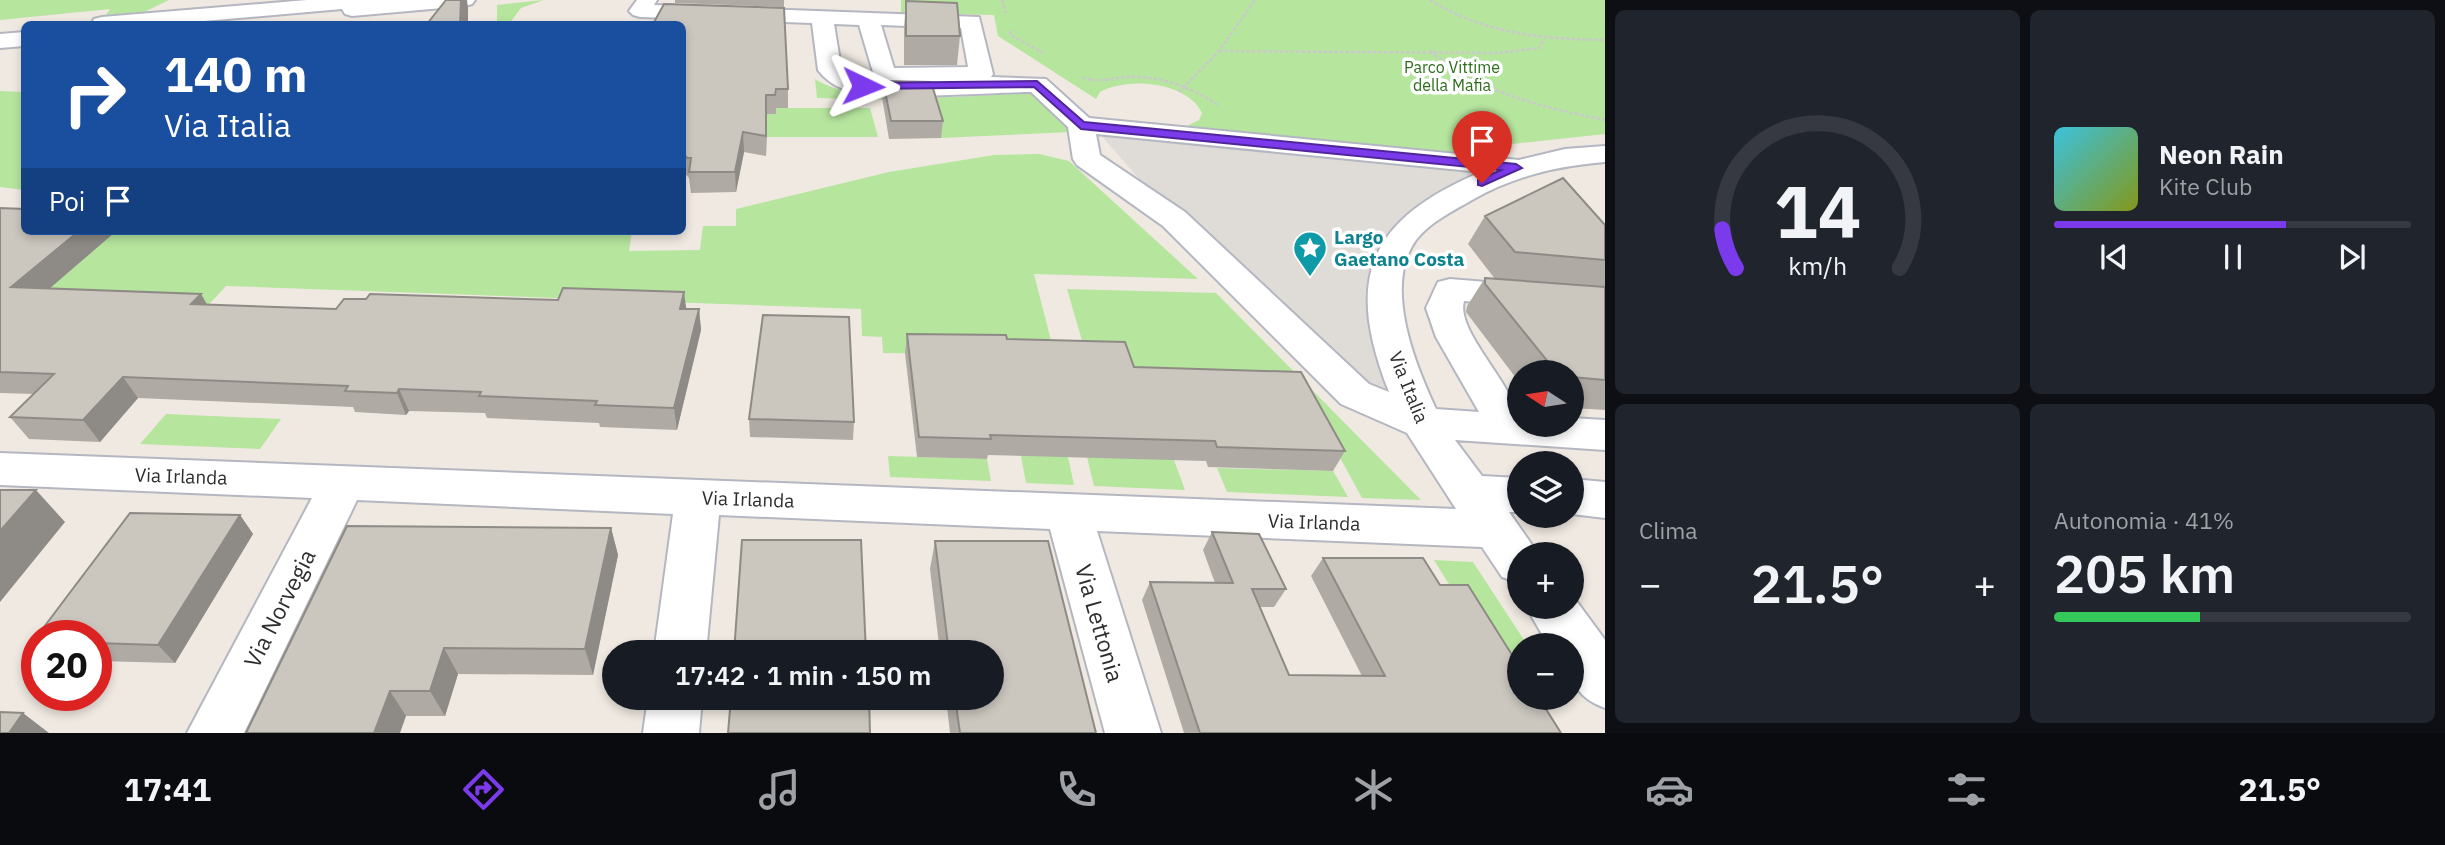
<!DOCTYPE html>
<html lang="it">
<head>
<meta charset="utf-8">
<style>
	:root { --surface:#171b24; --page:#20242c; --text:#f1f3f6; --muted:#9ea1a6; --line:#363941; --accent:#7c3aed }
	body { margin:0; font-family:"IBM Plex Sans",sans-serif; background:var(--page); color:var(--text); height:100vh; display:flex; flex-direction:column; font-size:26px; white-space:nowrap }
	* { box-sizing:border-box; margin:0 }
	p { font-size:23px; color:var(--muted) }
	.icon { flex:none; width:38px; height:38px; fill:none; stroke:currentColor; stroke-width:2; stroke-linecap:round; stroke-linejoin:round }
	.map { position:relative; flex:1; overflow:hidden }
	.panel { display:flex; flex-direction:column; gap:10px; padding:10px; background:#0d0f14; width:840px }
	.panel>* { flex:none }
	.banner { position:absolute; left:21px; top:21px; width:665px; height:214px; border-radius:10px; box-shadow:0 4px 10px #0003; background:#1a4fa0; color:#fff; overflow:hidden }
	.needle { width:46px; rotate:282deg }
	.buttons { position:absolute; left:1507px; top:360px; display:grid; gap:14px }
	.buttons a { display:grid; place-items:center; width:77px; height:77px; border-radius:50%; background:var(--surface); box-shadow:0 4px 10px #0003; font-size:35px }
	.speed { position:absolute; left:21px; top:620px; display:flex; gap:14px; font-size:35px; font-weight:700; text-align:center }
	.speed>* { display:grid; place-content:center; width:91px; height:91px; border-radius:50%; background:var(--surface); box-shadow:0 4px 10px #0003; line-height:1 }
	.speed .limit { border:10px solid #d22; background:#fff; color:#111 }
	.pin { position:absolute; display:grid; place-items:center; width:60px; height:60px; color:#fff; margin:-72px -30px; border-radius:50% 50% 50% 0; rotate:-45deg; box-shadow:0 0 7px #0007 }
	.pin .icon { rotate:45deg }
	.me { position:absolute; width:77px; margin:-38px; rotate:92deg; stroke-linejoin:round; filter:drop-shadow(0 0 5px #0008) }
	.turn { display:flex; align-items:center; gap:24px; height:147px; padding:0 28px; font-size:32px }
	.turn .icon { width:91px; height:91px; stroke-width:2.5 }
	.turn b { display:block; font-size:49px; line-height:60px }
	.then { display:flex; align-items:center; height:66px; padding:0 28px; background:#0003; gap:14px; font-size:26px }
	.big { font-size:52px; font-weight:600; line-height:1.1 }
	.panel .card { flex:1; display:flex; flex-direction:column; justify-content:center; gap:10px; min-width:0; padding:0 24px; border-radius:10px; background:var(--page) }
	.panel .dial { align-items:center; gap:0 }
	.dial svg { height:182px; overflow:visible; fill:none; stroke:var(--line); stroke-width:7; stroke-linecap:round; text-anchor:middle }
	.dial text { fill:var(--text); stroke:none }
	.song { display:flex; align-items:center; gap:21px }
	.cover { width:84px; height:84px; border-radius:10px; background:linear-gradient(135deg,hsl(190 70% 55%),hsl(70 70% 35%)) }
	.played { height:7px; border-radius:4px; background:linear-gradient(90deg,var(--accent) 65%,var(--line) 65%) }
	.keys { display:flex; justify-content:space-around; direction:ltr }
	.heat { display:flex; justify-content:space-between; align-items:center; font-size:38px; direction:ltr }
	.charge { height:10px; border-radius:5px; background:linear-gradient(90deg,#34c759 41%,var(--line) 0) }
	.panel .tiles { flex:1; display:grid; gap:10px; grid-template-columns:repeat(2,1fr) }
	.trip { position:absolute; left:602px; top:640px; width:402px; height:70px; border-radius:35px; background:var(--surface); box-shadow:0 4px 10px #0003; font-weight:600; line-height:70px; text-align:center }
	.tabs { display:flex; height:112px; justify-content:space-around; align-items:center; background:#090b0e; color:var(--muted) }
	.tabs .icon { width:49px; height:49px }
	.tabs .current { color:var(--accent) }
	.tabs b { font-size:32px; color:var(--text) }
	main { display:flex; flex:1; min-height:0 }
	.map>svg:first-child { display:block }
	.green { fill:#b6e59e }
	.plaza { fill:#dfdcd8 }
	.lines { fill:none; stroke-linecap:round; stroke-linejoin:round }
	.minor-casing { stroke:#b4b7c1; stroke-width:4 }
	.path { stroke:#c9c9c9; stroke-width:2.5; stroke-dasharray:3.5 2; stroke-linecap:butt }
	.minor { fill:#fff; fill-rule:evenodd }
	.wall { fill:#afaba4 }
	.shaded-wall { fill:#8e8b86 }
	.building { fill:#cbc7bf; stroke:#8e8b86; stroke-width:2 }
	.route { fill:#7c3aed; stroke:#51269a; stroke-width:2 }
	.labels { text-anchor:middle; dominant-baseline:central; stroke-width:7; stroke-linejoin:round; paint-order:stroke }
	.far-park-label { font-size:16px; fill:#2c6e1b; stroke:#fff }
	.culture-label { font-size:19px; font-weight:bold; fill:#0d838f; stroke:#fff; text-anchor:start }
	.street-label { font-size:19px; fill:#2e2e2e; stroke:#fff }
	.near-street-label { font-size:23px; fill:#2e2e2e; stroke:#fff }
</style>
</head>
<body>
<main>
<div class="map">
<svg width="1605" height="733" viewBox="0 0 1605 733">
	<rect width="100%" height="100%" fill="#efe9e1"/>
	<path class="green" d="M 0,0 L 169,0 L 144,12 L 106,15 L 110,9 L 0,20 Z
		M 544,0 L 521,8 L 509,24 L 497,24 L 497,5 Z
		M 901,0 L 1605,0 L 1605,134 L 1503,145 L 1466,155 L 1187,126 L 1199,120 L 1202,113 C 1186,81 1128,77 1100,92 L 1096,99 L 998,36 L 994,15 L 901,13 Z
		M 815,79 C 859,108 981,95 1036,93 L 1070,132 L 941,138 L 930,101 L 817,98 Z
		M 0,91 L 24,92 L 24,190 L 0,187 Z
		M 776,108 L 870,108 L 878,137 L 757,137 L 758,114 L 776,114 Z
		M 1039,154 L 1069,161 L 1198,279 L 1034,274 L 1056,360 L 1068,457 L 1074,485 L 1026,483 L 1005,368 L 969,354 L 883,353 L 882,337 L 862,336 L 861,309 L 226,286 L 199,315 L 26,308 L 116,231 L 632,231 L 629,251 L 700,250 L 703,226 L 736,226 L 736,209 L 889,172 L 994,155 Z
		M 1067,289 L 1216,293 L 1421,500 L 1362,498 L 1305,393 L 1148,389 L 1185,490 L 1094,486 L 1087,457 L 1088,361 Z
		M 166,414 L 281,419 L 260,449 L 140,444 Z
		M 888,456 L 987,459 L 991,481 L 890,477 Z
		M 1217,468 L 1333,471 L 1348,497 L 1227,492 Z
		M 1434,560 L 1473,562 L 1528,646 L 1519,646 L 1519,678 L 1507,678 Z"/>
	<path class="plaza" d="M 1093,126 L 1516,168 L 1467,189 L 1388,266 L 1417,407 L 1355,394 L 1174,219 Z"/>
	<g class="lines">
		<g class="minor-casing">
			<path id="minor" d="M 307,0 L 475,0 L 472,4 L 465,6 L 352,16 L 345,14 L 342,9 L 170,24 L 91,24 L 94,19 L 102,17 Z
				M 637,0 L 657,0 L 654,5 L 979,17 L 993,74 L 991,77 L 1046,79 L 1089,118 L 1519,160 L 1565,149 L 1605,146 L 1605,162 C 1557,166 1514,176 1472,200 C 1453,211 1430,222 1416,240 C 1383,286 1415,364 1436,409 L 1479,412 L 1436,337 L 1426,308 L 1438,282 L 1450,279 L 1605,292 L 1605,314 L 1464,301 C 1455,333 1519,388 1519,425 L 1572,425 L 1572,418 L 1605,420 L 1605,450 L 1455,440 L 1482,476 L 1519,478 L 1519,512 L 1509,512 L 1539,555 L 1519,555 L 1519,583 L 1502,577 L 1482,547 L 1097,531 L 1161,733 L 1105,733 L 1050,529 L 719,515 L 706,653 L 654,653 L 673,514 L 357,500 L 244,733 L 187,733 L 312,498 L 0,485 L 0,453 L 1456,509 L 1407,433 L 1341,404 L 1163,226 L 1077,165 L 1073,159 L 1068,127 L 1031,92 C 988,92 873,103 839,87 C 832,84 823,77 818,70 L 812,23 L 640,17 L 633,15 L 629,11 ZM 834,24 L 859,25 L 875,79 L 855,76 L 841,67 ZM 881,25 L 961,28 L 968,67 L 894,68 ZM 1096,134 L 1481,172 C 1368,220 1344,278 1389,392 L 1369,384 L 1185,212 L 1100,155 Z
				M 24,32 L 24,46 L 0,48 L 0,34 Z
				M 1572,479 L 1605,482 L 1605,518 L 1572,514 Z
				M 1572,595 L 1605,640 L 1605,708 C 1571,695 1572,679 1572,646 L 1549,646 L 1526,607 L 1572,607 Z
				M 648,698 L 702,698 L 699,733 L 643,733 Z"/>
		</g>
		<path class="path" d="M 1002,0 L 1006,13
			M 1430,0 C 1485,34 1542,39 1605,40
			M 1010,31 L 1011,35 L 1043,53
			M 1219,51 L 1497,53 L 1539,48 L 1544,39
			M 1430,51 C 1481,93 1542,107 1605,120
			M 1083,77 C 1098,84 1111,78 1126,77 C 1159,75 1191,87 1218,105
			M 1179,92 L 1219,51 L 1255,0"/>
		<use href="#minor" class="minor"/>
	</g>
	<path class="wall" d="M 675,0 L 784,0 L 784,7 L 675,3 Z
		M 906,1 L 960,36 L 957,65 L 904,65 L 904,28 Z
		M 682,24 L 788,89 L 788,108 L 776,108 L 776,114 L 767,114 L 766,156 L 744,152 L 736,192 L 691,193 L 689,178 L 682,170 Z
		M 883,81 L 943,121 L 941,138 L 889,139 L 882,97 Z
		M 0,208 L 24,231 L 113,231 L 114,233 L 49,288 L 201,294 L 207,305 L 336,309 L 699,309 L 701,330 L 677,430 L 600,427 L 599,423 L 487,418 L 485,413 L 409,411 L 406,415 L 355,412 L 353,407 L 138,398 L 100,442 L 29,439 L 10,417 L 34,394 L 0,393 Z
		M 1485,216 L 1605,225 L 1605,410 L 1572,408 L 1572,373 L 1519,373 L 1519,382 L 1466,312 L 1467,306 L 1485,278 L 1495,279 L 1468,244 Z
		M 907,334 L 1007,339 L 1134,367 L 1345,451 L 1333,471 L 1208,467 L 1206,461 L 988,455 L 987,459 L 917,457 L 905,353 Z
		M 749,419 L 854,422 L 853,440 L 750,437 Z
		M 240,515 L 253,534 L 175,663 L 96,661 L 96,635 Z
		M 611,528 L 618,555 L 593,675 L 458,674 L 445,716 L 406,716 L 246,733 Z
		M 1212,532 L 1286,589 L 1274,607 L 1260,607 L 1289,675 L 1362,676 L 1311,576 L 1323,558 L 1440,585 L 1561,733 L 1184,733 L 1142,600 L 1150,582 L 1215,583 L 1203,550 Z
		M 935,541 L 1096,733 L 950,733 L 946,698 L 992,698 L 992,653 L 940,653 L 930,569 Z"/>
	<path class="shaded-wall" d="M 461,0 L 467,0 L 468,8 L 468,24 L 460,24 Z
		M 766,95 L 767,114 L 766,156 Z
		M 743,132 L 744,152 L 736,192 L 735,172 Z
		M 79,231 L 113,231 L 114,233 L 27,308 L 11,287 Z
		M 684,292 L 687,314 L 680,309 Z
		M 201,294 L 213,315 L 191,304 Z
		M 699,309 L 701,330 L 677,430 L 674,408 Z
		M 123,377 L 138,398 L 100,442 L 83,420 Z
		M 399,389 L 409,411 L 406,415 L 397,393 Z
		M 36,490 L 65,522 L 0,602 L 0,531 Z
		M 240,515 L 253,534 L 175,663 L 158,645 Z
		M 611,528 L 618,555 L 593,675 L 585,649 Z
		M 444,648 L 458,674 L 445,716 L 430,691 Z
		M 390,691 L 406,716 L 400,733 L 374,733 Z
		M 23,713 L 49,733 L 9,733 Z"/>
	<path class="building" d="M 446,0 L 461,0 L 460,24 L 427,24 Z
		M 906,1 L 957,3 L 960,36 L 906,36 Z
		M 664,4 L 784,8 L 788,89 L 776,89 L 775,95 L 766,95 L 766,136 L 743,132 L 735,172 L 689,172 L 691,158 L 687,158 L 682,152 L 682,24 L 653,24 Z
		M 883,81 L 931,82 L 943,121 L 891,121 Z
		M 1563,178 L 1605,225 L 1605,260 L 1515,252 L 1485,216 Z
		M 0,208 L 24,209 L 24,231 L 79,231 L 11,287 L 201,294 L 191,304 L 336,309 L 344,299 L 366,299 L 370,294 L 558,300 L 563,288 L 684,292 L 680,309 L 699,309 L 674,408 L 595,405 L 597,401 L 479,396 L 481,392 L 399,389 L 397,393 L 345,391 L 348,386 L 123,377 L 83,420 L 10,417 L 54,374 L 0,372 Z
		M 1485,278 L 1605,287 L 1605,380 L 1572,377 L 1572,373 L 1557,373 L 1485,284 Z
		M 763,315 L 849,317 L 854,422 L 749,419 Z
		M 907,334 L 1006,335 L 1007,339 L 1125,342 L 1134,367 L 1301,372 L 1345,451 L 1217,447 L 1215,441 L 990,435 L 991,439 L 919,437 Z
		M 0,490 L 36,490 L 0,531 Z
		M 130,513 L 240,515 L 158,645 L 96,643 L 96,635 L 38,635 Z
		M 347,526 L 611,528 L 585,649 L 444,648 L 430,691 L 390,691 L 374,733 L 246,733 Z
		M 1212,532 L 1259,534 L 1286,589 L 1252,589 L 1289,675 L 1385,676 L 1323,558 L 1423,558 L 1440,585 L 1468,585 L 1519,666 L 1519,698 L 1539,698 L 1561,733 L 1200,733 L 1150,582 L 1233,583 Z
		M 742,540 L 861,540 L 866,653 L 734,653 Z
		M 935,541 L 1048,541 L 1096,733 L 960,733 L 955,698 L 992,698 L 992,653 L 949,653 Z
		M 731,698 L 869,698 L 870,733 L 728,733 Z
		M 0,712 L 23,713 L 9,733 L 0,733 Z"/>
	<path class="route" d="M 1037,81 L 1084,122 L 1516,164 L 1522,168 L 1482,186 L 1478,185 L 1478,180 L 1501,170 L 1081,129 L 1034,87 L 863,89 L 858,86 L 863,83 Z"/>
	<defs>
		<g id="sight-pin" transform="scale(1.75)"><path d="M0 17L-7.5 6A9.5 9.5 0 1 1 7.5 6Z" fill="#0f9aa8" stroke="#fff"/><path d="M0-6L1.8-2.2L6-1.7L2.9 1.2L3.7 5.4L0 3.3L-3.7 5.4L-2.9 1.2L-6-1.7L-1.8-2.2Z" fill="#fff"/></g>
	</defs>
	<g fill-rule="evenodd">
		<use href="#sight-pin" x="1310" y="248"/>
	</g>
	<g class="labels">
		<g class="far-park-label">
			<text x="1452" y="67">Parco Vittime<tspan x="1452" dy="18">della Mafia</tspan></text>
		</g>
		<g class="culture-label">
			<text x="1334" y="237">Largo<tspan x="1334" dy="22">Gaetano Costa</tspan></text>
		</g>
		<g class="street-label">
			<text transform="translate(1409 387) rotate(68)">Via Italia</text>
			<text transform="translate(181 476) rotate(2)">Via Irlanda</text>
			<text transform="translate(748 499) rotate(2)">Via Irlanda</text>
			<text transform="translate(1314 522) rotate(2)">Via Irlanda</text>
		</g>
		<g class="near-street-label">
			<text transform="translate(279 608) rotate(-63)">Via Norvegia</text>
			<text transform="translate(1100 623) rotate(74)">Via Lettonia</text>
		</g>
	</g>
</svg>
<div class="buttons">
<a><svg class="needle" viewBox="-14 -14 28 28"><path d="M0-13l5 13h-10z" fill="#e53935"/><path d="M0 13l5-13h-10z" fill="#9ea1a6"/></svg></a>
<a><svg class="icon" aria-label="layers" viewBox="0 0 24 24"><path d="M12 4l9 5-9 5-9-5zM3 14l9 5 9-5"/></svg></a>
<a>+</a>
<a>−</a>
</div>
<div class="speed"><div class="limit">20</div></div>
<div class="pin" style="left:1482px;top:183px;background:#d93025"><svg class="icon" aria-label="arrive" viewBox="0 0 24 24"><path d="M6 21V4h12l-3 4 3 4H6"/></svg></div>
<svg class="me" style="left:863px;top:86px" viewBox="-20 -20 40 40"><path d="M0-17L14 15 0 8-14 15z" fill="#7c3aed" stroke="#fff" stroke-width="4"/></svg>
<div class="trip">17:42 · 1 min · 150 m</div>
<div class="banner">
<div class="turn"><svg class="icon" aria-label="right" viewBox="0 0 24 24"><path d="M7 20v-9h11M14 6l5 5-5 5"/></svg><div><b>140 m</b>Via Italia</div></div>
<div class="then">Poi<svg class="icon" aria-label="arrive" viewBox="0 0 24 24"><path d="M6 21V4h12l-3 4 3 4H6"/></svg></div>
</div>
</div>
<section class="panel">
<div class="tiles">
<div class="card dial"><svg viewBox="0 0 100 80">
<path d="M14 69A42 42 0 1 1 86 69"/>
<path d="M14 69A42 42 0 0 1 8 52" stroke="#7c3aed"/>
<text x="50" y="56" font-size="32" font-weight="700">14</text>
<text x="50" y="72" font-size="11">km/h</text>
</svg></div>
<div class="card">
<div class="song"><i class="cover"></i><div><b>Neon Rain</b><p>Kite Club</p></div></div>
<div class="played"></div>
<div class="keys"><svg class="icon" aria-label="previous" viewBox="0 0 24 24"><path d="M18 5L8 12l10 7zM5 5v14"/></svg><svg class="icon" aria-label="pause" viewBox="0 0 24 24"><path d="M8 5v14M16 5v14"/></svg><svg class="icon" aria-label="next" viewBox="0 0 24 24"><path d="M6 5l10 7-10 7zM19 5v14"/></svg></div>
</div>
<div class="card"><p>Clima</p>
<div class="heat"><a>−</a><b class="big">21.5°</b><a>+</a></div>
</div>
<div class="card"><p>Autonomia · 41%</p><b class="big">205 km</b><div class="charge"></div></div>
</div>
</section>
</main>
<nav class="tabs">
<b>17:41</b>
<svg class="icon current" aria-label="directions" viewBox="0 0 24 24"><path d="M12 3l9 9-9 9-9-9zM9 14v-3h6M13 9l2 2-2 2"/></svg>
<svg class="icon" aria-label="music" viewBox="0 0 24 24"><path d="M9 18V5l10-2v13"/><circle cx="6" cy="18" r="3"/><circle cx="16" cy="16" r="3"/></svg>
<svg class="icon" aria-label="phone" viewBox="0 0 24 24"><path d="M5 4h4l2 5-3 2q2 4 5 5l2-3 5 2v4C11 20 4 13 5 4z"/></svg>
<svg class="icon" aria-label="climate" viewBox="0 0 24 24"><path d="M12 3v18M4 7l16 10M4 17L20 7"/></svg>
<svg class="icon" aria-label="car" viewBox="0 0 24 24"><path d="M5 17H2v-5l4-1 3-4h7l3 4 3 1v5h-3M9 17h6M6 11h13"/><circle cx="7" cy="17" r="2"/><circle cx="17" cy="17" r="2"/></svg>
<svg class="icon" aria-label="filters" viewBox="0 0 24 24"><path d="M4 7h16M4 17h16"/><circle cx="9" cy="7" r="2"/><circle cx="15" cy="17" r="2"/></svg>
<b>21.5°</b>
</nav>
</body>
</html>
